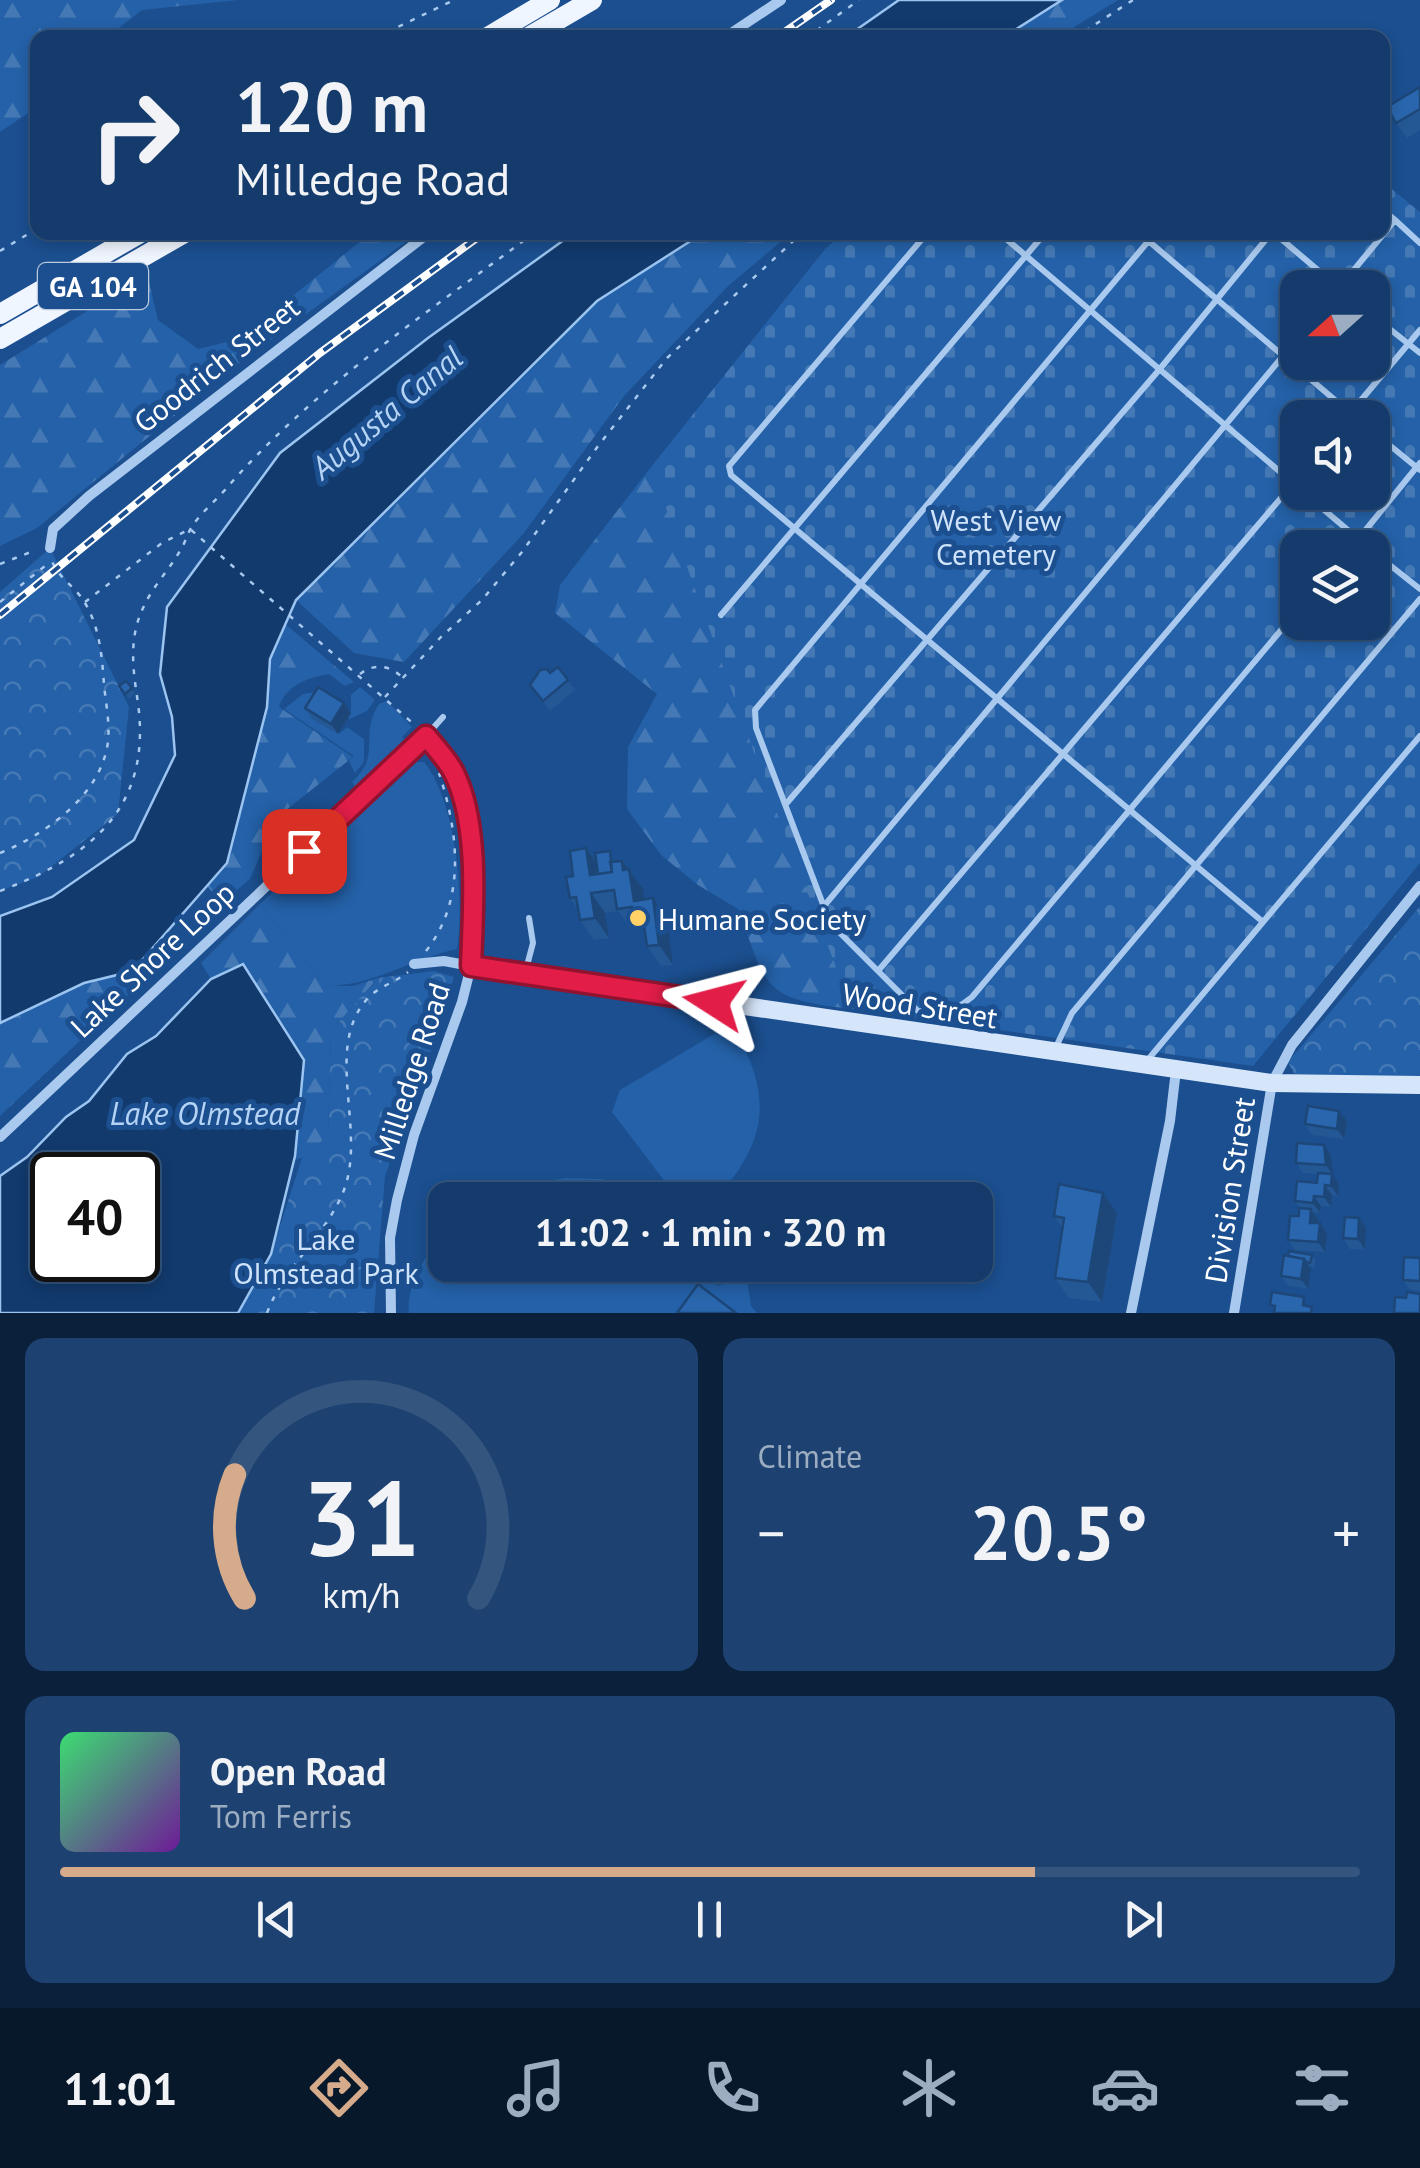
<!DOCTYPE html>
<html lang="en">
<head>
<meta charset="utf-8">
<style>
	:root { --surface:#143b6b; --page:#1d4271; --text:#f1f3f6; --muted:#9dadc1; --line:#33557e; --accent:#d6ab8b }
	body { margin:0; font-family:"PT Sans",sans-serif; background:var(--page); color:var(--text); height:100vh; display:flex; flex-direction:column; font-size:38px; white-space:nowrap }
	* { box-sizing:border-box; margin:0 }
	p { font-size:32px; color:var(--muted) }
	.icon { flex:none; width:55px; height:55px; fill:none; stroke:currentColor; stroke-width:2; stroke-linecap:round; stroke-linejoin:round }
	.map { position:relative; height:1313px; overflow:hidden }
	.drawer { display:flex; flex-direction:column; gap:25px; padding:25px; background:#0b203b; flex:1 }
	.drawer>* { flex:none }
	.top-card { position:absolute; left:30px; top:30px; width:1360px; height:210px; border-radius:20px; box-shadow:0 5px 15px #0003,0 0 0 2px var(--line); background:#143b6b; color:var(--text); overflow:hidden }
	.needle { width:65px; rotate:249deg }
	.buttons { position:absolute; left:1280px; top:270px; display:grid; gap:20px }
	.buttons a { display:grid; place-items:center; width:110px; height:110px; border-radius:20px; background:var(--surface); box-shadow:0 5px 15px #0003,0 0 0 2px var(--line); font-size:50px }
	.speed { position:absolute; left:30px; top:1152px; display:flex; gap:20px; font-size:50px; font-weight:700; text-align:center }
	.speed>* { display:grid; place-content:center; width:130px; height:130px; border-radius:50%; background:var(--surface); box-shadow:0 5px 15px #0003,0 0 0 2px var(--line); line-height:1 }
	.speed .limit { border:5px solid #111; border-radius:15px; background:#fff; color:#111 }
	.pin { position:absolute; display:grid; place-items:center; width:85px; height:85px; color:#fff; margin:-42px; border-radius:20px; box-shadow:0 5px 15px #0006 }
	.me { position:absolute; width:110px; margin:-55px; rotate:279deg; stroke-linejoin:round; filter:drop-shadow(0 0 8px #0008) }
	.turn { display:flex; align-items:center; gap:35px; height:210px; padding:0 40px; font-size:45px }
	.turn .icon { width:130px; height:130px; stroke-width:2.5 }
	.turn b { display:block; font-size:70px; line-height:85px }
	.big { font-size:75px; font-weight:700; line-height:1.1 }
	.drawer .widget { flex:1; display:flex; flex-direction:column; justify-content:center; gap:15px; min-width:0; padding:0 35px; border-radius:20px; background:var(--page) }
	.drawer .dial { align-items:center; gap:0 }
	.dial svg { height:260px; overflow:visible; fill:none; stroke:var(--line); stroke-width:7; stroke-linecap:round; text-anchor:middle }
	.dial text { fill:var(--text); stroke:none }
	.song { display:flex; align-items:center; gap:30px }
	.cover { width:120px; height:120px; border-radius:15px; background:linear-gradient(135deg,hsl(140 70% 55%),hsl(280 70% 35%)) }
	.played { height:10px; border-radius:5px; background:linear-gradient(90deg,var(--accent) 75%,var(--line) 75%) }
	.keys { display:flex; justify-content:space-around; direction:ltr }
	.heat { display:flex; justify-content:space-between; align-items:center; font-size:55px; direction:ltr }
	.drawer .tiles { flex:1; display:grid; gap:25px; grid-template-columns:1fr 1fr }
	.widget:last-child { grid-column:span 2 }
	.trip { position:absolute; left:428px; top:1182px; width:565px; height:100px; border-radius:20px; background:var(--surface); box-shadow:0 5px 15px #0003,0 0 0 2px var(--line); font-weight:700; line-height:100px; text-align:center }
	.tabs { display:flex; height:160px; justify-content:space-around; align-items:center; background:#08182b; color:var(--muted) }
	.tabs .icon { width:70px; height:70px }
	.tabs .selected { color:var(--accent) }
	.tabs b { font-size:45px; color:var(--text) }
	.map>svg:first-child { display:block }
	.grass { fill:#2461a8 }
	.forest { fill:url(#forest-firs) }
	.cemetery { fill:url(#cemetery-stones); fill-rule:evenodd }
	.park { fill:url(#park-crowns) }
	.water { fill:#123a6d; stroke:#9cc4f0; stroke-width:2.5; fill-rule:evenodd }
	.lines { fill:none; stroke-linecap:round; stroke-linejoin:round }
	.path { stroke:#a9c9ee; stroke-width:2.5; stroke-dasharray:5 8; stroke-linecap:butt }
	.lane { stroke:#a9c9ee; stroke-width:6 }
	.street { stroke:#a9c9ee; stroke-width:10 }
	.secondary { stroke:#d6e6fa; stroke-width:18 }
	.primary { stroke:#f0f6ff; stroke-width:20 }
	.rail-casing { stroke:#fff; stroke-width:8 }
	.rail { stroke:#1b4f8f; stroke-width:4; stroke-dasharray:11; stroke-linecap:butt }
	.wall { fill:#245895 }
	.shaded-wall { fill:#1d4779 }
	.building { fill:#2a66ad; stroke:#1d4779; stroke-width:2.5 }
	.route-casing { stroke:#92132f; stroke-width:25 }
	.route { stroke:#e11d48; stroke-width:18 }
	.poi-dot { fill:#ffd166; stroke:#1b4f8f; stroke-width:4 }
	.labels { text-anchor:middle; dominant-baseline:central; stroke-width:10; stroke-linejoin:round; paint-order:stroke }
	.shield { fill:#1b4f8f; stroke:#bbcadd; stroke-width:2.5 }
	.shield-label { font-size:28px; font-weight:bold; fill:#fff }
	.street-label { font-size:30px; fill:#fff; stroke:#1b4f8f }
	.park-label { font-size:30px; fill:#cfe3fa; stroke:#1b4f8f }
	.poi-label { font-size:30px; fill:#fff; stroke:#1b4f8f; text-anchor:start }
	.water-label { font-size:32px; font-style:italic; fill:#b5d3f5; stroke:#1b4f8f }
</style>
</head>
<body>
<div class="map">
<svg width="1420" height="1313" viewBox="0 0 1420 1313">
	<defs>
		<pattern id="forest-firs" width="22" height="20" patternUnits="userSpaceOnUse" patternTransform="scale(2.5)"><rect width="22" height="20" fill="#2461a8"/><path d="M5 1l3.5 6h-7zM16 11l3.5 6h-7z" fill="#4579b5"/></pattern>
		<pattern id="cemetery-stones" width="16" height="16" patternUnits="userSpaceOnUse" patternTransform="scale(2.5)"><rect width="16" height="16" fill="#2461a8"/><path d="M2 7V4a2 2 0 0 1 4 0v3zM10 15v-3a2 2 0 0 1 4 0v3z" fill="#4579b5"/></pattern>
		<pattern id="park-crowns" width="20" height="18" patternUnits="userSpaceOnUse" patternTransform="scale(2.5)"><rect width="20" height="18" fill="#2461a8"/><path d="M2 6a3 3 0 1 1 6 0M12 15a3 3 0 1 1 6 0" fill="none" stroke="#4579b5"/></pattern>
	</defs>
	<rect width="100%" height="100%" fill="#1b4f8f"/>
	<path class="grass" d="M 360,687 L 375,700 L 367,711 L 350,719 L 347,717 L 351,710 L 351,695 Z
		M 315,692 L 312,716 L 340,733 L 347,727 L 364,739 L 364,762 L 355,773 L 349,761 L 354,756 L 284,709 L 303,694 Z
		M 387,701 L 412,727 L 402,737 L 405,740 L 356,788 L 352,782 C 383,753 358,737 379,704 Z
		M 414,762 L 424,762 C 456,801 465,899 457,949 C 411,959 373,986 326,986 L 260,904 Z
		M 731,1024 C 773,1093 770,1139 715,1200 L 679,1200 L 612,1112 L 620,1090 Z
		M 565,1178 L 602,1179 L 644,1200 L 489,1200 L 532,1184 Z
		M 445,1233 L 445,1265 L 745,1265 L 751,1306 L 757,1313 L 409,1313 C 405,1287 427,1251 445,1233 Z"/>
	<path class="forest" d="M 0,0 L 238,0 L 142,10 L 107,37 L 38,38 L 37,107 L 0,132 Z
		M 1062,0 L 1118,0 L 1058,37 L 1004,38 Z
		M 372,232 L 418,233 L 239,363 L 37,528 L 0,546 L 0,365 L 147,274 L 158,320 L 198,349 L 239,339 Z
		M 703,233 L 791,233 L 727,287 L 624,396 L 524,533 L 404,662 L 354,653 L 296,600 L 597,301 Z
		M 651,467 L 852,1009 C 761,999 768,989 738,909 L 698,885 L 661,855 L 627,809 L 628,747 L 657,694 L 555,613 L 560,585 Z
		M 285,624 L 354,682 L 345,686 L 329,674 C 307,678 286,685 279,707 L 353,757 L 276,818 L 250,879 L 222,903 L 207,886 L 227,863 L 267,707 L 270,659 Z
		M 260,904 L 326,986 L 353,986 L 378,978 L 331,1031 L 328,1136 L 302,1158 L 294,1160 L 304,1060 L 243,964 L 211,979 L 201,963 Z
		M 125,973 L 136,988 L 0,1116 L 0,1023 L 84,983 Z"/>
	<path class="cemetery" d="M 1383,182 L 1420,212 L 1420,863 L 1253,1066 L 852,1009 L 756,758 L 651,467 L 826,248 L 845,233 L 1382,232 ZM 1298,288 L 1372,288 L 1372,362 L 1298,362 ZM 1298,418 L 1372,418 L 1372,492 L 1298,492 ZM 1298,548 L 1372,548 L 1372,622 L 1298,622 Z"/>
	<path class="park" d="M 50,548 L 129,707 L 118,814 L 38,877 L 0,891 L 0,592 Z
		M 1420,906 L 1420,1077 L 1294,1074 L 1288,1062 Z
		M 434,971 L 454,977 L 435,1040 L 385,1176 L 374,1313 L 238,1313 L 271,1254 L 302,1158 L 328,1136 L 331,1031 L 378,978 Z"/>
	<path class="water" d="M 899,0 L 1062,0 L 1004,37 L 846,37 Z
		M 575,232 L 703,233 L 597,301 L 296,600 L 270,659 L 267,707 L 227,863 L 143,959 L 125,973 L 84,983 L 0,1023 L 0,916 L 52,897 L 134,840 L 175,755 L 172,717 L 160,674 L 167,607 L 280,453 L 428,338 Z
		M 243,964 L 304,1060 L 295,1156 L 271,1254 L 238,1313 L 0,1313 L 0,1176 L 27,1157 L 66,1117 L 89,1101 L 127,1054 L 156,1036 L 211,979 ZM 52,1175 L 138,1175 L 138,1260 L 52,1260 Z"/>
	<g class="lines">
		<path class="path" d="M 375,38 L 454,0
			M 806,38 L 859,0
			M 1074,38 L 1133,0
			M 0,251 L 38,228
			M 0,564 L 36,550
			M 0,602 L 50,562
			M 85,602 L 162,543 L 190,529 L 416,726
			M 360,674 C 374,663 389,665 402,677
			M 385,697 L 441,637 L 482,600 L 522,552 L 598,446 L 667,358 L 803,232
			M 0,853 C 44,835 97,798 107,748 C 111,728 106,705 104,685 C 102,657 100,628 85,603 C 76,587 58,578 52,561
			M 0,891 C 90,857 152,809 138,703 C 133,670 128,638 144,606 C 153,586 170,569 181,549 C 185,543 187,535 191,528 C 201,512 219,498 231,483 C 320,383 429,312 535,232
			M 426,951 C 467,899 458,831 439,773
			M 267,1313 C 285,1265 326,1236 344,1190 C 367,1129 322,1046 369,997 C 380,986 396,982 408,972"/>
		<path class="lane" d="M 1382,209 L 1395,220
			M 928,232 L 729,466 L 731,475 L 1263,922 L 1146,1062
			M 998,232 L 1298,487
			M 1138,232 L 1356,418
			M 1156,232 L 755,710 L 756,728 L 824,907 L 840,933 L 918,1011 C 943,1017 953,1012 972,997 L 1298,610
			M 1273,232 L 1339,288
			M 1339,288 L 1395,220 L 1420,243
			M 1372,315 L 1420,353
			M 1346,418 L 1420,330
			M 1372,431 L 1420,470
			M 1303,492 L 1369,548
			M 1351,548 L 1420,463
			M 1372,551 L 1420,589
			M 721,615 L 1046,232
			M 426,736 L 443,717
			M 786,804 L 1159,370 L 1272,232
			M 824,906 L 1298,338
			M 1263,922 L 1420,736
			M 878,971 L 1298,478
			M 525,973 L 533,943 L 529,918
			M 1056,1047 L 1072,1013 L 1420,599"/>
		<path class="street" d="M 724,38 L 781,0
			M 50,548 L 53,529 L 89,496 L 430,232
			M 414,964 L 444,961 L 471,966
			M 0,1137 L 426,736 L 452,768 L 467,819 L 473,901 L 471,966 L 462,1002 L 414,1135 L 397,1200 L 390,1238 L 391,1313
			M 1131,1313 L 1170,1121 L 1176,1070
			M 1234,1313 L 1272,1083 L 1292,1045 L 1420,886"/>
		<path class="secondary" d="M 471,966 L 1272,1083 L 1420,1085"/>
		<path class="primary" d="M 486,38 L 550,0
			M 527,38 L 592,0
			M 0,314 L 142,232
			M 0,339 L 186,232"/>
		<g class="rail-casing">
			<path id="rail" d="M 776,38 L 831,0
				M 0,615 L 320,353 L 485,232"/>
		</g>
		<use href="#rail" class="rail"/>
	</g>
	<path class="wall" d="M 1420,87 L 1420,130 L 1407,138 L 1396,123 Z
		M 550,673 L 568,680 L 575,690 L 550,711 L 530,685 Z
		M 126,681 L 135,693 L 129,699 L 119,686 Z
		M 344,703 L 351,713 L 338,734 L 312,719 L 305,708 Z
		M 586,848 L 597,863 L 618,861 L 628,869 L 643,889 L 645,899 L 653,898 L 667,918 L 673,965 L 661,966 L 647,946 L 643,927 L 631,929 L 618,911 L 605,913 L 609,938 L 594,940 L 580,920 L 578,910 L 570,898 L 573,876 Z
		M 1339,1111 L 1347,1121 L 1344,1139 L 1312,1135 L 1305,1124 Z
		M 1324,1145 L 1331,1155 L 1332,1175 L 1339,1184 L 1338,1196 L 1332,1195 L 1331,1207 L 1321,1206 L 1320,1213 L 1314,1212 L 1318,1219 L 1318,1223 L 1327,1234 L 1325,1252 L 1295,1250 L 1288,1240 L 1299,1216 L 1300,1208 L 1295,1201 L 1317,1183 L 1318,1174 L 1303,1173 L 1296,1163 Z
		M 1103,1193 L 1117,1213 L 1102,1302 L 1069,1298 L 1055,1278 L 1062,1228 L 1054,1216 Z
		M 1359,1218 L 1366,1228 L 1365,1250 L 1350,1249 L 1343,1238 Z
		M 1312,1255 L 1316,1260 L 1314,1268 L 1310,1267 L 1308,1289 L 1288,1286 L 1281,1276 Z
		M 1420,1258 L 1420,1291 L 1410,1290 L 1403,1280 Z
		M 727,1270 L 731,1281 L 717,1287 L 714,1282 Z"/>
	<path class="shaded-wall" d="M 344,703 L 351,713 L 338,734 L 331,724 Z
		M 586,848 L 600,868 L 599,879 L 590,875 Z
		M 622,861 L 643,889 L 648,921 L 634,901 L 623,870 Z
		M 591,893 L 605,913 L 609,938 L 595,918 Z
		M 653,898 L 667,918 L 673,965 L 659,945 Z
		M 1339,1111 L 1347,1121 L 1344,1139 L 1337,1129 Z
		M 1324,1145 L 1331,1155 L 1333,1175 L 1326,1165 Z
		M 1332,1174 L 1339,1184 L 1338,1196 L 1331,1186 Z
		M 1325,1185 L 1332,1195 L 1331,1207 L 1324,1197 Z
		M 1103,1193 L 1117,1213 L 1102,1302 L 1088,1282 Z
		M 1314,1196 L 1321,1206 L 1320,1213 L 1313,1203 Z
		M 1311,1209 L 1318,1219 L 1317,1233 L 1310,1223 Z
		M 1359,1218 L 1366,1228 L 1365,1250 L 1358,1239 Z
		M 1320,1223 L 1327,1234 L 1325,1252 L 1318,1242 Z
		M 1304,1259 L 1311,1269 L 1308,1289 L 1301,1279 Z"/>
	<path class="building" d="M 1420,87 L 1420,109 L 1396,123 L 1387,107 Z
		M 558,667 L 568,680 L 543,701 L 530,685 L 540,670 L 547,669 L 550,673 Z
		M 126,681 L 132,688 L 125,694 L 119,686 Z
		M 318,687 L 344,703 L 331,724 L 305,708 Z
		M 586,848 L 590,875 L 612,872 L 610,862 L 622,861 L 623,870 L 629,869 L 634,901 L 653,898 L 659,945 L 647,946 L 642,912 L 633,914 L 632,907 L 617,909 L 614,890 L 591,893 L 595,918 L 580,920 L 576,897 L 570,898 L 566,877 L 573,876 L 570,851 Z
		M 610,851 L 612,872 L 598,874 L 595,853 Z
		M 1308,1106 L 1339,1111 L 1337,1129 L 1305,1124 Z
		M 1297,1143 L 1324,1145 L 1326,1165 L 1296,1163 Z
		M 1318,1173 L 1332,1174 L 1331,1186 L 1325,1185 L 1324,1197 L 1314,1196 L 1313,1203 L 1295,1201 L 1297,1181 L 1317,1183 Z
		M 1059,1184 L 1103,1193 L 1088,1282 L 1055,1278 L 1064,1218 L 1054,1216 Z
		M 1299,1208 L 1311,1209 L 1310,1223 L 1320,1223 L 1318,1242 L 1288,1240 L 1290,1216 L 1299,1216 Z
		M 1345,1217 L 1359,1218 L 1358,1239 L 1343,1238 Z
		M 1289,1251 L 1312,1255 L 1310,1263 L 1306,1262 L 1304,1259 L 1288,1256 Z
		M 1284,1255 L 1304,1259 L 1301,1279 L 1281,1276 Z
		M 1404,1257 L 1420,1258 L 1420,1281 L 1403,1280 Z
		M 723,1265 L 728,1276 L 714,1282 L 709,1271 Z
		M 698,1284 L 736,1313 L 677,1313 Z
		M 1272,1292 L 1304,1297 L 1303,1305 L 1312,1307 L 1311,1313 L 1274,1313 L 1275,1306 L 1270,1305 Z
		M 1407,1292 L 1420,1294 L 1420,1313 L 1394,1313 L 1395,1297 L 1406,1298 Z"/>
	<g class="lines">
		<g class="route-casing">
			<path id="route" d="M 304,851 L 426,736 C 435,747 447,759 454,773 C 480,825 473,909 471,966 L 714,1002"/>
		</g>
		<use href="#route" class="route"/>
	</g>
	<circle class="poi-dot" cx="638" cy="918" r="10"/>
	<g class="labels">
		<rect class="shield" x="38" y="263" width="110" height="46" rx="8"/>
		<g class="shield-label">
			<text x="93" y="286">GA 104</text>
		</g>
		<g class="street-label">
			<text transform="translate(216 364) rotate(-38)">Goodrich Street</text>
			<text transform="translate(152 959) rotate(-43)">Lake Shore Loop</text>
			<text transform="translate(920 1005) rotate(9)">Wood Street</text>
			<text transform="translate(411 1071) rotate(-72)">Milledge Road</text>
			<text transform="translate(1229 1190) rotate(-81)">Division Street</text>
		</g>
		<g class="park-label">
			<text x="996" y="519">West View<tspan x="996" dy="34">Cemetery</tspan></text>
			<text x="326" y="1238">Lake<tspan x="326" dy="34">Olmstead Park</tspan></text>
		</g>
		<g class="poi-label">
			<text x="658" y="918">Humane Society</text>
		</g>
		<g class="water-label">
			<text transform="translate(386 412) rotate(-40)">Augusta Canal</text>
			<text x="205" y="1113">Lake Olmstead</text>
		</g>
	</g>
</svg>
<div class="buttons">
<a><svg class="needle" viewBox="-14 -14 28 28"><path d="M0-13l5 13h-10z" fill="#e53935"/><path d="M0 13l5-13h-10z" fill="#9dadc1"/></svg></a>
<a><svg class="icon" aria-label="sound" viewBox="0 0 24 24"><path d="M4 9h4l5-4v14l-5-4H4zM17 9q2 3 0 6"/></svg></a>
<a><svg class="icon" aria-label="layers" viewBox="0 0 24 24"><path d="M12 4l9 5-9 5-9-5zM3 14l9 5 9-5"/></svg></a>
</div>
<div class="speed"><div class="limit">40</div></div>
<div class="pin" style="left:304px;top:851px;background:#d93025"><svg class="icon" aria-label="arrive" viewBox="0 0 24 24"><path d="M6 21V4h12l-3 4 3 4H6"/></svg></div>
<svg class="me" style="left:714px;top:1002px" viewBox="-20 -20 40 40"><path d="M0-17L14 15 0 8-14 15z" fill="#e11d48" stroke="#fff" stroke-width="4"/></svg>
<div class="trip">11:02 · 1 min · 320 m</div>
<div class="top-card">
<div class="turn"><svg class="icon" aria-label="right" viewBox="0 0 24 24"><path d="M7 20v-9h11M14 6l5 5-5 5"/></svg><div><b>120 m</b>Milledge Road</div></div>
</div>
</div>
<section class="drawer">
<div class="tiles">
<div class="widget dial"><svg viewBox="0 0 100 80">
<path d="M14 69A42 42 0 1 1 86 69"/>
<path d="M14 69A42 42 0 0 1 11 31" stroke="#d6ab8b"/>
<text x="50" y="56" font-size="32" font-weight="700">31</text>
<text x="50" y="72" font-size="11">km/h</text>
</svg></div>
<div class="widget"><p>Climate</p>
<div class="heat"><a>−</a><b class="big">20.5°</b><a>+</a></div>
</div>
<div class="widget">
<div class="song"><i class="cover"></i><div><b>Open Road</b><p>Tom Ferris</p></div></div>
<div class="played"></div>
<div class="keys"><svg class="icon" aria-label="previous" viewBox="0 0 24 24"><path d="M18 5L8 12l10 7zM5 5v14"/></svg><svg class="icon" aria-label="pause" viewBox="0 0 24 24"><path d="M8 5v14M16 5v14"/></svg><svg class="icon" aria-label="next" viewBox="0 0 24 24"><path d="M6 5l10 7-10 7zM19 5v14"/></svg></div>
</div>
</div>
</section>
<nav class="tabs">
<b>11:01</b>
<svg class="icon selected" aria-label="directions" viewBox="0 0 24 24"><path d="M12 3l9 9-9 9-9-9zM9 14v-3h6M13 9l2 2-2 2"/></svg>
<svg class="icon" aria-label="music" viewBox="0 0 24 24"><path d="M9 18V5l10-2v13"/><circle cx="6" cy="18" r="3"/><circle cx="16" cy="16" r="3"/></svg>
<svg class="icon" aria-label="phone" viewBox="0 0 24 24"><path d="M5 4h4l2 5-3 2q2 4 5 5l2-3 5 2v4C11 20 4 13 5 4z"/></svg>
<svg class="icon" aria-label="climate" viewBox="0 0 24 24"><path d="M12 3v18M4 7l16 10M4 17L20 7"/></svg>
<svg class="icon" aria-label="car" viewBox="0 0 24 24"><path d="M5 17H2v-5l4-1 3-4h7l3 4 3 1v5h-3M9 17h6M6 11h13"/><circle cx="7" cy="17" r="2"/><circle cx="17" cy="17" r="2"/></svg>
<svg class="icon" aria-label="filters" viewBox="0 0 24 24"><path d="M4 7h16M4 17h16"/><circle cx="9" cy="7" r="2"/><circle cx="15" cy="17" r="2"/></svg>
</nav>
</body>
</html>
